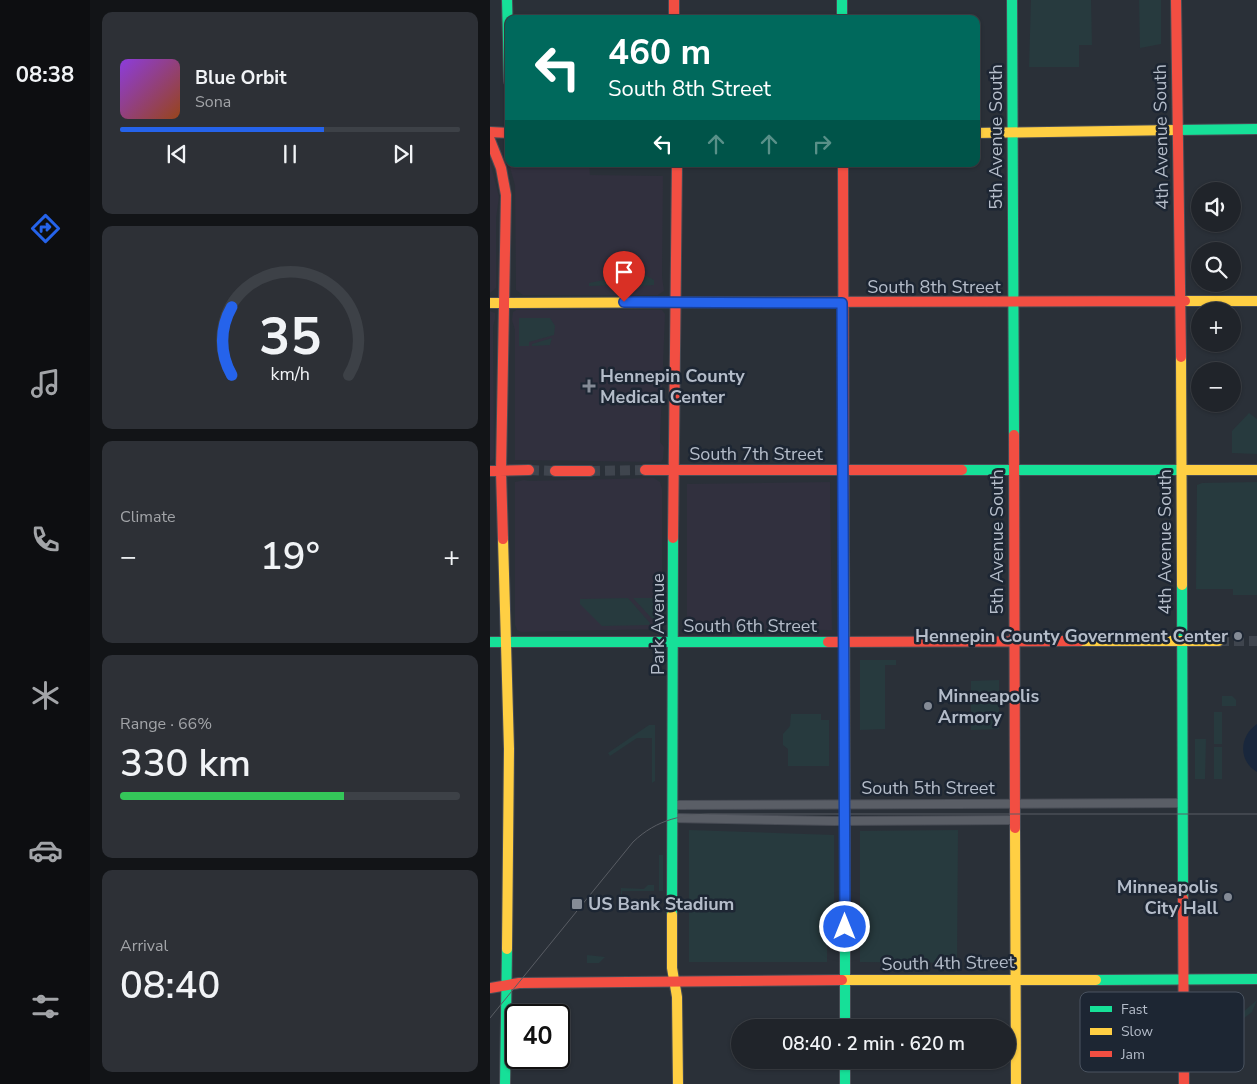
<!DOCTYPE html>
<html lang="en">
<head>
<meta charset="utf-8">
<style>
	:root { --surface:#20242a; --page:#2d3036; --text:#f1f3f6; --muted:#a2a4a8; --line:#3d4147; --accent:#2563eb }
	body { margin:0; font-family:"Nunito Sans",sans-serif; background:var(--page); color:var(--text); height:100vh; display:flex; flex-direction:column; font-size:19px; white-space:nowrap }
	* { box-sizing:border-box; margin:0 }
	p { font-size:16px; color:var(--muted) }
	.icon { flex:none; width:28px; height:28px; fill:none; stroke:currentColor; stroke-width:2; stroke-linecap:round; stroke-linejoin:round }
	.map { position:relative; flex:1; overflow:hidden }
	.drawer { display:flex; flex-direction:column; gap:12px; padding:12px; background:#121417; width:400px }
	.drawer>* { flex:none }
	.banner { position:absolute; left:15px; top:15px; width:475px; height:152px; border-radius:10px; box-shadow:0 1px 4px #0004,0 0 0 1px var(--line); background:#00695c; color:#fff; overflow:hidden }
	.buttons { position:absolute; left:701px; top:182px; display:grid; gap:10px }
	.buttons a { display:grid; place-items:center; width:50px; height:50px; border-radius:50%; background:var(--surface); box-shadow:0 1px 4px #0004,0 0 0 1px var(--line); font-size:25px }
	.speed { position:absolute; left:15px; top:1004px; display:flex; gap:10px; font-size:25px; font-weight:700; text-align:center }
	.speed>* { display:grid; place-content:center; width:65px; height:65px; border-radius:50%; background:var(--surface); box-shadow:0 1px 4px #0004,0 0 0 1px var(--line); line-height:1 }
	.speed .limit { border:2px solid #111; border-radius:8px; background:#fff; color:#111 }
	.pin { position:absolute; display:grid; place-items:center; width:42px; height:42px; color:#fff; margin:-51px -21px; border-radius:50% 50% 50% 0; rotate:-45deg; box-shadow:0 0 5px #0007 }
	.pin .icon { rotate:45deg }
	.me { position:absolute; width:55px; margin:-28px; rotate:0deg; stroke-linejoin:round; filter:drop-shadow(0 0 4px #0008) }
	.turn { display:flex; align-items:center; gap:18px; height:105px; padding:0 20px; font-size:22px }
	.turn .icon { width:65px; height:65px; stroke-width:2.5 }
	.turn b { display:block; font-size:35px; line-height:42px }
	.lanes { display:flex; align-items:center; height:48px; padding:0 20px; background:#0003; justify-content:center; gap:25px; direction:ltr }
	.lanes .off { opacity:.35 }
	.big { font-size:38px; font-weight:600; line-height:1.1 }
	.drawer .tile { flex:1; display:flex; flex-direction:column; justify-content:center; gap:8px; min-width:0; padding:0 18px; border-radius:10px; background:var(--page) }
	.drawer .dial { align-items:center; gap:0 }
	.dial svg { height:130px; overflow:visible; fill:none; stroke:var(--line); stroke-width:7; stroke-linecap:round; text-anchor:middle }
	.dial text { fill:var(--text); stroke:none }
	.song { display:flex; align-items:center; gap:15px }
	.cover { width:60px; height:60px; border-radius:8px; background:linear-gradient(135deg,hsl(270 70% 55%),hsl(20 70% 35%)) }
	.played { height:5px; border-radius:2px; background:linear-gradient(90deg,var(--accent) 60%,var(--line) 60%) }
	.keys { display:flex; justify-content:space-around; direction:ltr }
	.heat { display:flex; justify-content:space-between; align-items:center; font-size:28px; direction:ltr }
	.charge { height:8px; border-radius:4px; background:linear-gradient(90deg,#34c759 66%,var(--line) 0) }
	.trip { position:absolute; left:241px; top:1019px; width:285px; height:50px; border-radius:25px; background:var(--surface); box-shadow:0 1px 4px #0004,0 0 0 1px var(--line); font-weight:600; line-height:50px; text-align:center }
	main { display:flex; flex:1; min-height:0 }
	.tabs { display:flex; flex-direction:column; width:90px; justify-content:space-around; align-items:center; background:#0d0e11; color:var(--muted) }
	.tabs .icon { width:35px; height:35px }
	.tabs .current { color:var(--accent) }
	.tabs b { font-size:22px; color:var(--text) }
	.map>svg:first-child { display:block }
	.medical { fill:#31303e }
	.green { fill:#273a3e }
	.water { fill:#19273c }
	.lines { fill:none; stroke-linecap:round; stroke-linejoin:round }
	.secondary-tunnel { stroke:#3f454e; stroke-width:10; stroke-dasharray:10 5; stroke-linecap:butt }
	.street-casing { stroke:#484c55; stroke-width:10 }
	.fast-casing { stroke:#484c55; stroke-width:12 }
	.slow-casing { stroke:#484c55; stroke-width:12 }
	.jam-casing { stroke:#484c55; stroke-width:12 }
	.street { stroke:#5a5e66; stroke-width:8 }
	.fast { stroke:#16e098; stroke-width:10 }
	.slow { stroke:#ffcf43; stroke-width:10 }
	.jam { stroke:#f24e42; stroke-width:10 }
	.tram { stroke:#595d64; stroke-width:1 }
	.route-casing { stroke:#184099; stroke-width:12 }
	.route { stroke:#2563eb; stroke-width:9 }
	.poi-dot { fill:#848b96; stroke:#1d2633; stroke-width:2 }
	.labels { text-anchor:middle; dominant-baseline:central; stroke-width:5; stroke-linejoin:round; paint-order:stroke }
	.street-label { font-size:18px; fill:#b4bcc9; stroke:#1d2633 }
	.poi-label { font-size:18px; font-weight:bold; fill:#b4bcc9; stroke:#1d2633; text-anchor:start }
	.key { fill:#1d2633; stroke:#4a5360; stroke-width:1 }
	.key-label { font-size:14px; fill:#b4bcc9 }
</style>
</head>
<body>
<main>
<nav class="tabs">
<b>08:38</b>
<svg class="icon current" aria-label="directions" viewBox="0 0 24 24"><path d="M12 3l9 9-9 9-9-9zM9 14v-3h6M13 9l2 2-2 2"/></svg>
<svg class="icon" aria-label="music" viewBox="0 0 24 24"><path d="M9 18V5l10-2v13"/><circle cx="6" cy="18" r="3"/><circle cx="16" cy="16" r="3"/></svg>
<svg class="icon" aria-label="phone" viewBox="0 0 24 24"><path d="M5 4h4l2 5-3 2q2 4 5 5l2-3 5 2v4C11 20 4 13 5 4z"/></svg>
<svg class="icon" aria-label="climate" viewBox="0 0 24 24"><path d="M12 3v18M4 7l16 10M4 17L20 7"/></svg>
<svg class="icon" aria-label="car" viewBox="0 0 24 24"><path d="M5 17H2v-5l4-1 3-4h7l3 4 3 1v5h-3M9 17h6M6 11h13"/><circle cx="7" cy="17" r="2"/><circle cx="17" cy="17" r="2"/></svg>
<svg class="icon" aria-label="filters" viewBox="0 0 24 24"><path d="M4 7h16M4 17h16"/><circle cx="9" cy="7" r="2"/><circle cx="15" cy="17" r="2"/></svg>
</nav>
<section class="drawer">
<div class="tile">
<div class="song"><i class="cover"></i><div><b>Blue Orbit</b><p>Sona</p></div></div>
<div class="played"></div>
<div class="keys"><svg class="icon" aria-label="previous" viewBox="0 0 24 24"><path d="M18 5L8 12l10 7zM5 5v14"/></svg><svg class="icon" aria-label="pause" viewBox="0 0 24 24"><path d="M8 5v14M16 5v14"/></svg><svg class="icon" aria-label="next" viewBox="0 0 24 24"><path d="M6 5l10 7-10 7zM19 5v14"/></svg></div>
</div>
<div class="tile dial"><svg viewBox="0 0 100 80">
<path d="M14 69A42 42 0 1 1 86 69"/>
<path d="M14 69A42 42 0 0 1 14 27" stroke="#2563eb"/>
<text x="50" y="56" font-size="32" font-weight="700">35</text>
<text x="50" y="72" font-size="11">km/h</text>
</svg></div>
<div class="tile"><p>Climate</p>
<div class="heat"><a>−</a><b class="big">19°</b><a>+</a></div>
</div>
<div class="tile"><p>Range · 66%</p><b class="big">330 km</b><div class="charge"></div></div>
<div class="tile"><p>Arrival</p><b class="big">08:40</b></div>
</section>
<div class="map">
<svg width="767" height="1084" viewBox="0 0 767 1084">
	<rect width="100%" height="100%" fill="#2a3038"/>
	<path class="medical" d="M 0,162 L 9,197 L 6,218 L 6,288 L 0,293 Z
		M 19,164 L 99,164 L 100,175 L 173,176 L 172,277 L 174,291 L 168,295 L 33,295 L 26,290 L 25,185 Z
		M 26,310 L 172,310 L 175,314 L 170,442 L 174,447 L 173,459 L 171,462 L 25,460 L 25,330 L 22,320 L 23,312 Z
		M 0,311 L 5,313 L 5,319 L 3,326 L 4,458 L 0,462 Z
		M 164,478 L 170,482 L 172,489 L 172,626 L 171,629 L 31,632 L 27,630 L 25,625 L 25,482 L 34,480 L 38,481 Z
		M 340,482 L 342,630 L 197,629 L 197,484 Z"/>
	<path class="green" d="M 541,0 L 601,0 L 602,45 L 589,45 L 589,67 L 539,67 Z
		M 649,0 L 671,0 L 671,44 L 650,48 Z
		M 141,267 L 164,280 L 164,285 L 147,286 L 147,280 L 140,270 Z
		M 119,279 L 129,279 L 135,285 L 99,286 L 99,283 Z
		M 29,318 L 60,318 L 65,326 L 64,335 L 39,342 L 39,346 L 29,346 Z
		M 62,338 L 60,345 L 42,346 L 42,344 Z
		M 759,413 L 767,419 L 767,454 L 742,453 L 742,431 Z
		M 767,482 L 767,595 L 743,595 L 743,589 L 706,589 L 707,485 L 712,483 Z
		M 138,598 L 160,623 L 159,625 L 112,626 L 90,604 L 90,599 Z
		M 143,598 L 167,598 L 167,624 Z
		M 370,660 L 406,660 L 406,665 L 395,665 L 395,729 L 370,730 Z
		M 509,680 L 509,729 L 481,730 L 481,681 Z
		M 732,696 L 742,696 L 746,700 L 746,706 L 732,706 Z
		M 724,712 L 732,712 L 732,744 L 724,744 Z
		M 301,714 L 331,714 L 331,720 L 339,720 L 339,766 L 298,766 L 298,749 L 293,745 L 293,734 L 300,726 Z
		M 159,725 L 165,725 L 165,781 L 162,783 L 162,738 L 147,738 L 120,756 L 118,753 Z
		M 705,739 L 716,739 L 715,779 L 705,779 Z
		M 724,747 L 732,747 L 732,779 L 724,779 Z
		M 199,830 L 344,835 L 344,908 L 337,908 L 337,962 L 199,962 Z
		M 468,830 L 467,963 L 370,962 L 370,831 Z
		M 169,855 L 173,855 L 173,891 L 169,891 Z
		M 158,885 L 164,885 L 164,891 L 132,891 L 132,909 L 155,909 L 155,911 L 131,911 L 131,888 L 154,889 Z
		M 97,955 L 115,957 L 109,963 L 97,963 Z
		M 767,1000 L 762,1012 L 754,1018 L 753,1012 Z"/>
	<path class="water" d="M 767,724 L 767,772 C 748,761 749,736 767,724 Z"/>
	<g class="lines">
		<path class="secondary-tunnel" d="M 39,470 L 65,471
			M 100,471 L 155,470
			M 729,641 L 767,641"/>
		<g class="street-casing">
			<path id="street" d="M 183,805 L 693,803
				M 183,818 L 344,821 L 525,820"/>
		</g>
		<g class="fast-casing">
			<path id="fast" d="M 17,0 L 19,81
				M 352,0 L 352,19
				M 522,0 L 524,435
				M 687,130 L 767,129
				M 472,470 L 696,470
				M 692,585 L 693,898
				M 0,642 L 338,642
				M 355,843 L 355,1028
				M 182,915 L 183,538
				M 606,980 L 767,979
				M 355,1060 L 355,1084
				M 15,1084 L 17,949"/>
		</g>
		<g class="slow-casing">
			<path id="slow" d="M 486,133 L 687,130
				M 695,301 L 767,301
				M 0,303 L 270,302
				M 691,357 L 692,585
				M 696,470 L 767,470
				M 13,539 L 19,749 L 17,949
				M 354,548 L 355,843
				M 590,641 L 729,641
				M 525,828 L 526,1084
				M 182,915 L 182,968 L 187,997 L 188,1084
				M 352,980 L 606,980"/>
		</g>
		<g class="jam-casing">
			<path id="jam" d="M 184,0 L 184,19
				M 686,0 L 691,357
				M 0,132 L 19,133
				M 0,140 L 11,168 L 16,195 L 11,471 L 13,539
				M 353,164 L 354,548
				M 270,302 L 695,301
				M 524,435 L 525,828
				M 155,470 L 472,470
				M 0,471 L 39,470
				M 65,471 L 100,471
				M 183,538 L 187,164
				M 338,642 L 590,641
				M 693,898 L 694,1084
				M 0,988 L 29,983 L 352,980"/>
		</g>
		<use href="#street" class="street"/>
		<use href="#fast" class="fast"/>
		<use href="#slow" class="slow"/>
		<use href="#jam" class="jam"/>
		<path class="tram" d="M 0,1018 L 143,842 C 167,819 193,814 226,814 L 767,814"/>
	</g>
	<g class="lines">
		<g class="route-casing">
			<path id="route" d="M 134,302 L 352,303 L 355,927"/>
		</g>
		<use href="#route" class="route"/>
	</g>
	<g class="poi-dot">
		<path d="M96.5 378.5h5v5h5v5h-5v5h-5v-5h-5v-5h5z"/>
		<circle cx="748" cy="636" r="5"/>
		<circle cx="438" cy="706" r="5"/>
		<circle cx="738" cy="897" r="5"/>
		<rect x="81" y="898" width="12" height="12" rx="2.5"/>
	</g>
	<g class="labels">
		<g class="street-label">
			<text transform="translate(506 137) rotate(-90)">5th Avenue South</text>
			<text transform="translate(671 137) rotate(-91)">4th Avenue South</text>
			<text x="444" y="287">South 8th Street</text>
			<text x="266" y="454">South 7th Street</text>
			<text transform="translate(507 542) rotate(-90)">5th Avenue South</text>
			<text transform="translate(675 542) rotate(-90)">4th Avenue South</text>
			<text transform="translate(168 624) rotate(-90)">Park Avenue</text>
			<text x="260" y="626">South 6th Street</text>
			<text x="438" y="788">South 5th Street</text>
			<text transform="translate(458 963) rotate(-1)">South 4th Street</text>
		</g>
		<g class="poi-label">
			<text x="110" y="376">Hennepin County<tspan x="110" dy="21">Medical Center</tspan></text>
			<text x="738" y="636" text-anchor="end">Hennepin County Government Center</text>
			<text x="448" y="696">Minneapolis<tspan x="448" dy="21">Armory</tspan></text>
			<text x="728" y="887" text-anchor="end">Minneapolis<tspan x="728" dy="21">City Hall</tspan></text>
			<text x="98" y="904">US Bank Stadium</text>
		</g>
	</g>
	<rect x="590" y="992" width="164" height="80" rx="8" class="key"/>
	<rect x="600" y="1006" width="22" height="6" fill="#16e098"/>
	<rect x="600" y="1028" width="22" height="7" fill="#ffcf43"/>
	<rect x="600" y="1051" width="22" height="6" fill="#f24e42"/>
	<g class="key-label">
		<text x="631" y="1014">Fast</text>
		<text x="631" y="1036">Slow</text>
		<text x="631" y="1059">Jam</text>
	</g>
</svg>
<div class="buttons">
<a><svg class="icon" aria-label="sound" viewBox="0 0 24 24"><path d="M4 9h4l5-4v14l-5-4H4zM17 9q2 3 0 6"/></svg></a>
<a><svg class="icon" aria-label="search" viewBox="0 0 24 24"><circle cx="10" cy="10" r="6"/><path d="M15 15l6 6"/></svg></a>
<a>+</a>
<a>−</a>
</div>
<div class="speed"><div class="limit">40</div></div>
<div class="pin" style="left:134px;top:302px;background:#d93025"><svg class="icon" aria-label="arrive" viewBox="0 0 24 24"><path d="M6 21V4h12l-3 4 3 4H6"/></svg></div>
<svg class="me" style="left:355px;top:927px" viewBox="-20 -20 40 40"><circle r="17" fill="#2563eb" stroke="#fff" stroke-width="3"/><path d="M0-11L8 9 0 5-8 9z" fill="#fff"/></svg>
<div class="trip">08:40 · 2 min · 620 m</div>
<div class="banner">
<div class="turn"><svg class="icon" aria-label="left" viewBox="0 0 24 24"><path d="M17 20v-9H6M10 6l-5 5 5 5"/></svg><div><b>460 m</b>South 8th Street</div></div>
<div class="lanes"><svg class="icon" aria-label="left" viewBox="0 0 24 24"><path d="M17 20v-9H6M10 6l-5 5 5 5"/></svg><svg class="icon off" aria-label="ahead" viewBox="0 0 24 24"><path d="M12 20V5M6 11l6-6 6 6"/></svg><svg class="icon off" aria-label="ahead" viewBox="0 0 24 24"><path d="M12 20V5M6 11l6-6 6 6"/></svg><svg class="icon off" aria-label="right" viewBox="0 0 24 24"><path d="M7 20v-9h11M14 6l5 5-5 5"/></svg></div>
</div>
</div>
</main>
</body>
</html>
